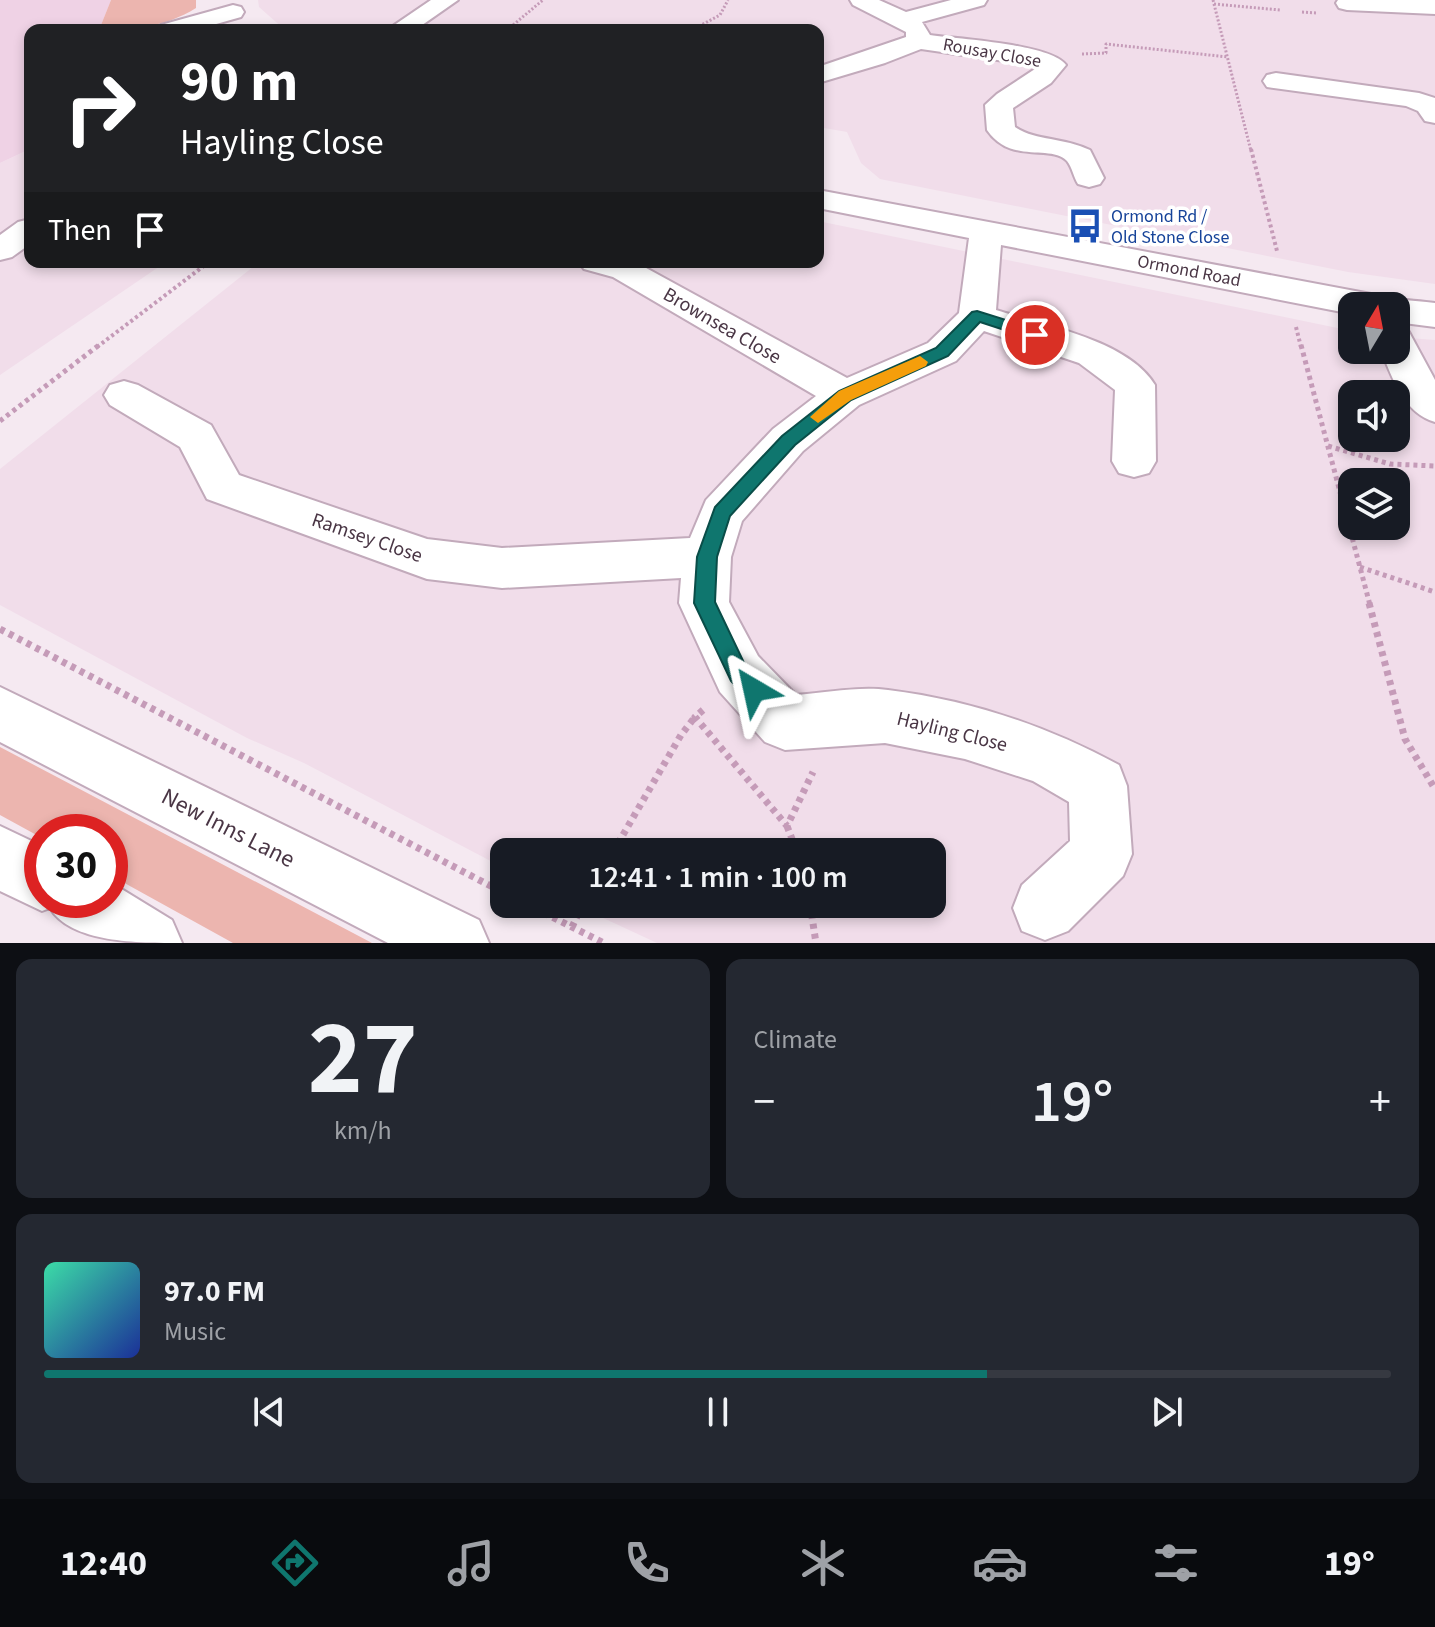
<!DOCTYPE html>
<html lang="en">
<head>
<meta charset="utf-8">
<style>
	:root { --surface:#171b24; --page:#242831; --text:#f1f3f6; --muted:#9ea1a6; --line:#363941; --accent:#0f766e }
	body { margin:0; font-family:"Source Sans 3",sans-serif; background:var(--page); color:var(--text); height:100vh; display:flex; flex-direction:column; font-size:30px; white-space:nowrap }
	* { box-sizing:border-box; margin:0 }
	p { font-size:26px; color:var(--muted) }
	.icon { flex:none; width:44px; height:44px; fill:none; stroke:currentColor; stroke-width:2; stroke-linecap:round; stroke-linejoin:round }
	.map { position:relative; height:943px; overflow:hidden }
	.side { display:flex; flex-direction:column; gap:16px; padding:16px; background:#0d0f14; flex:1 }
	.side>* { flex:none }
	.banner { position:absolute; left:24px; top:24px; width:800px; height:244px; border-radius:16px; box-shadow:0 4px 12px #0003; background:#202124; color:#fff; overflow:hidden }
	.needle { width:52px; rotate:10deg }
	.tools { position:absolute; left:1338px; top:292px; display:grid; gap:16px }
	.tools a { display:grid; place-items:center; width:72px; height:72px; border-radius:16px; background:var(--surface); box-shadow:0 4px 12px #0003; font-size:40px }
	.speed { position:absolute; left:24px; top:814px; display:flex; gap:16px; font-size:40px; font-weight:700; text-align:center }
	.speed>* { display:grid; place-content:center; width:104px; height:104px; border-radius:50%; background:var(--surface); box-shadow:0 4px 12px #0003; line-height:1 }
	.speed .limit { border:12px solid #d22; background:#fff; color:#111 }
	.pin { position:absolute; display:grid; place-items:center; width:68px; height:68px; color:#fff; margin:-34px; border:4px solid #fff; border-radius:50%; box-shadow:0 2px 8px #0007 }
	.me { position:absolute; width:88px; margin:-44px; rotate:324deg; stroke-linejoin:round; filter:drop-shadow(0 0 6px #0008) }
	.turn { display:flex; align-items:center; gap:28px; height:168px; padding:0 24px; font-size:36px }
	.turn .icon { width:104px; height:104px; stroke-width:2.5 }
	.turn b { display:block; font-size:56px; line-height:68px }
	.then { display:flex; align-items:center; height:76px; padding:0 24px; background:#0003; gap:16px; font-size:30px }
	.big { font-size:60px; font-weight:600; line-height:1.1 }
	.side .card { flex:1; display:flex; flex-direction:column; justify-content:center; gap:12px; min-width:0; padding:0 28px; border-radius:16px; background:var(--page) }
	.side .dial { align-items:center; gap:0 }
	.dial b { font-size:104px; line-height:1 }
	.song { display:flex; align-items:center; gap:24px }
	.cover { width:96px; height:96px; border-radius:12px; background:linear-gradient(135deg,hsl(160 70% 55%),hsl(230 70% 35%)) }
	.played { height:8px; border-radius:4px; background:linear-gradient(90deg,var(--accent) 70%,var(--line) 70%) }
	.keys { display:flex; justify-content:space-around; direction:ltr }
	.heat { display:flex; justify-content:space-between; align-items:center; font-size:44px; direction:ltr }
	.side .tiles { flex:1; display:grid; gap:16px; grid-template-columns:1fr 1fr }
	.card:last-child { grid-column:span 2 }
	.trip { position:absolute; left:490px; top:838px; width:456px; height:80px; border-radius:16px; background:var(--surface); box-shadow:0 4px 12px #0003; font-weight:600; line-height:80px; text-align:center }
	.menu { display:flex; height:128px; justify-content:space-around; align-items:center; background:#090b0e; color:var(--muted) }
	.menu .icon { width:56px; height:56px }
	.menu .on { color:var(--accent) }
	.menu b { font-size:36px; color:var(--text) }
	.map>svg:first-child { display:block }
	.residential { fill:#f1ddea; fill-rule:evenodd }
	.education { fill:#efd2e5 }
	.green { fill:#ecb5af }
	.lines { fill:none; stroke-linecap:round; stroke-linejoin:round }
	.minor-casing { stroke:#c2aabb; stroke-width:4 }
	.path-far3 { stroke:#c59bb8; stroke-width:3; stroke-dasharray:2 2; stroke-linecap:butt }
	.path-far2 { stroke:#c59bb8; stroke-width:4; stroke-dasharray:3 3; stroke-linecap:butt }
	.path-far1 { stroke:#c59bb8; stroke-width:5; stroke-dasharray:4 4; stroke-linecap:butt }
	.path { stroke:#c59bb8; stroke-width:7; stroke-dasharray:5 5; stroke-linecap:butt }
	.minor { fill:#fff; fill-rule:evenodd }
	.route { fill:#0f766e; stroke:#0a4d48; stroke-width:2 }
	.slow { fill:#f59e0b }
	.labels { text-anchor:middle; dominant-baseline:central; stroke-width:7; stroke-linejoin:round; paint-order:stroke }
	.far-street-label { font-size:18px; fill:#4a3645; stroke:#fff }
	.far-transit-label { font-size:18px; fill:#164399; stroke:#fff; text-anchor:start }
	.street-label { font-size:20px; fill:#4a3645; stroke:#fff }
	.near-street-label { font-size:24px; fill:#4a3645; stroke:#fff }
</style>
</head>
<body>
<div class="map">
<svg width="1435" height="943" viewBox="0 0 1435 943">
	<rect width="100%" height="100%" fill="#f5e9f1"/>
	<path class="residential" d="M 258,0 L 437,0 L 383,30 L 285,30 L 259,7 Z
		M 456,0 L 1435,0 L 1435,284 L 1348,272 L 880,179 L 861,163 L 847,132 L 818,127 L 818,30 L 419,30 Z
		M 30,149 L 30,262 L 166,262 L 0,375 L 0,163 Z
		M 818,221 L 1352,331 L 1352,350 L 1396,350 L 1396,337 L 1435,340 L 1435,943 L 657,943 L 573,904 L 932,904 L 932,852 L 504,852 L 504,868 L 304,763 L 247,738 L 0,605 L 0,469 L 259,262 L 818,262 ZM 1352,394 L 1396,394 L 1396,438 L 1352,438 ZM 1352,482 L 1396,482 L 1396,526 L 1352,526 Z"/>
	<path class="education" d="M 0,0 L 111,0 L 99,30 L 30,30 L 30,149 L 0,163 Z"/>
	<path class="green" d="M 111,0 L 196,0 L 196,8 C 165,27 135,30 99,30 Z
		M 0,747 L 372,943 L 233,943 L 110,875 L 110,832 L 42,832 L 42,838 L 0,815 Z"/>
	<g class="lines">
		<g class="minor-casing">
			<path id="minor" d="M 431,0 L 458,0 L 415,30 L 387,30 Z
				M 850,0 L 879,0 L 906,12 L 951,0 L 987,0 L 984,5 L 922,22 L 930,35 C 958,39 1051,44 1066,65 L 1051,83 L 1013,108 L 1015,127 C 1036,141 1063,137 1090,150 L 1104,178 L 1100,184 L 1089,187 L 1078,184 C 1074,178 1072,167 1067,161 C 1051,144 1011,165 987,130 L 985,105 L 997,94 L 1038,67 L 1032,65 L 921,49 L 885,63 L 818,83 L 818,67 L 906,37 L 906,32 L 853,5 Z
				M 1338,0 L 1435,0 L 1435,14 L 1347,10 L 1339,8 L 1336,3 Z
				M 233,5 L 241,7 L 244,12 L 241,17 L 195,30 L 157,30 L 161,25 Z
				M 1276,73 L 1419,93 L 1435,98 L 1435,123 L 1425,121 L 1418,111 L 1406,106 L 1267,87 L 1263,81 L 1267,75 Z
				M 818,190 L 1371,294 C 1391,300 1412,300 1435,303 L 1435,327 L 1396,322 L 1396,306 L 1352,306 L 1352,314 L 1001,245 L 996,310 C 1043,325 1128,340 1155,385 L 1156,461 L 1149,473 L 1134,477 L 1119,473 L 1112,461 L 1115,390 L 1079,363 L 984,331 L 956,361 L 859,405 L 803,451 L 742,521 L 731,557 L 729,602 L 758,656 L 796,695 C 825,693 859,686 888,690 C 970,700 1047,726 1119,765 L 1127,786 L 1132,854 L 1123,876 L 1068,931 L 1045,940 L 1022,931 L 1013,908 L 1022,885 L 1070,841 L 1069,802 L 1033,781 L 965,759 L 885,743 L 785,750 L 765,742 L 720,692 L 679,603 L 681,578 L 502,588 L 427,579 L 207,499 L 180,447 L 110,405 L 104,395 L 110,385 L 124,381 L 138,385 L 211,425 L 239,475 L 427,539 L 502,548 L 690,538 L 706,500 L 773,429 L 816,396 L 613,277 L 584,269 L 579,262 L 637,263 L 847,378 L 928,343 L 959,313 L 969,238 L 818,208 Z
				M 30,219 L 30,244 L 12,257 L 0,260 L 0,235 L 18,222 Z
				M 1396,328 L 1409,332 L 1435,380 L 1435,422 C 1404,413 1392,378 1381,350 L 1396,350 Z
				M 0,687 L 479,920 L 489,943 L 388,943 L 0,742 Z
				M 0,826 L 42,846 L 42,900 L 110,900 L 110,882 L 172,920 L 182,943 C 138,943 71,943 50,908 L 42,911 L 0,891 Z"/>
		</g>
		<path class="path-far3" d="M 1213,0 L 1251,151
			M 1214,4 L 1280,10
			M 1302,12 L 1317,13
			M 507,30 L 543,0
			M 692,30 L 720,15 L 728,0
			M 1082,54 L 1106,53 L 1106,44 L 1228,57"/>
		<path class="path-far2" d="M 1251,149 L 1277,251
			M 1296,327 L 1301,347
			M 97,347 L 209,262"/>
		<path class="path-far1" d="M 1301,345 L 1370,605
			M 0,421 L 99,345
			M 1328,446 L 1390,464 L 1435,466
			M 1360,567 L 1435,592"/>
		<path class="path" d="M 1369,603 L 1405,739 L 1435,789
			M 0,629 L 504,893
			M 703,710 L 695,717 L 787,826 L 813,772
			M 787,826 L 797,852
			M 613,852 L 681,735 L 695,717
			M 526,904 L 604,943
			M 810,904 L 816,943
			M 572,927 L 583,904"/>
		<use href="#minor" class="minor"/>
	</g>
	<path class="route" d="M 977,311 L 1041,331 L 1043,335 L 1035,340 L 980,322 L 948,356 L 851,400 L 795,445 L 730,516 L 717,557 L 715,602 L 746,667 L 765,690 L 762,698 L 754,701 L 746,698 L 731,681 L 694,603 L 697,557 L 715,507 L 782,436 L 839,391 L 936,348 L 972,312 Z"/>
	<path class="slow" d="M 920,356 L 928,362 L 926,366 L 851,400 L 818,423 L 810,417 L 839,391 Z"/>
	<defs>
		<g id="bus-bare" transform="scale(2.76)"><path d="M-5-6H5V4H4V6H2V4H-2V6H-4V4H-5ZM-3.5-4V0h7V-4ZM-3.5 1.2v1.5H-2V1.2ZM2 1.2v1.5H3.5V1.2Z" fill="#1a4fb4" stroke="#fff" stroke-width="2.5" paint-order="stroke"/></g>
	</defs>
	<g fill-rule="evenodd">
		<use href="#bus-bare" x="1085" y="226"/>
	</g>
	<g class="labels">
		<g class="far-street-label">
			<text transform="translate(992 53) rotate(10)">Rousay Close</text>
			<text transform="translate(1189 271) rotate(11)">Ormond Road</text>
		</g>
		<g class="far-transit-label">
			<text x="1111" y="216">Ormond Rd /<tspan x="1111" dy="21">Old Stone Close</tspan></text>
		</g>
		<g class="street-label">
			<text transform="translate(722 326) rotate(30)">Brownsea Close</text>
			<text transform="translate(367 538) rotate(19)">Ramsey Close</text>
			<text transform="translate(952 732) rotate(14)">Hayling Close</text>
		</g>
		<g class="near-street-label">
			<text transform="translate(228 828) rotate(27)">New Inns Lane</text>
		</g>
	</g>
</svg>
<div class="tools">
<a><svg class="needle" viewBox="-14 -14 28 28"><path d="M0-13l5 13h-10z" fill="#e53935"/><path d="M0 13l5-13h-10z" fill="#9ea1a6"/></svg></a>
<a><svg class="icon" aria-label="sound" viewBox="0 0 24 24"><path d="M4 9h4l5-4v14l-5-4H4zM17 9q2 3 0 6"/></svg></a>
<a><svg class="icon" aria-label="layers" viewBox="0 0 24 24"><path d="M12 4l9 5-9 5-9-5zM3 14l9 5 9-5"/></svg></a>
</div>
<div class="speed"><div class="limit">30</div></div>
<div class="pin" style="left:1035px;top:335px;background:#d93025"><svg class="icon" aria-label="arrive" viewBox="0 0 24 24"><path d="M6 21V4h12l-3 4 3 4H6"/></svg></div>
<svg class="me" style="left:754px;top:690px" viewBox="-20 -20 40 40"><path d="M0-17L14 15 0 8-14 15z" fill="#0f766e" stroke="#fff" stroke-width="4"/></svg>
<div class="trip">12:41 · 1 min · 100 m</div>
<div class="banner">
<div class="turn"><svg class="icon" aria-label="right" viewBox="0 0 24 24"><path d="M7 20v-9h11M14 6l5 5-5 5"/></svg><div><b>90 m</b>Hayling Close</div></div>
<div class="then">Then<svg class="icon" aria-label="arrive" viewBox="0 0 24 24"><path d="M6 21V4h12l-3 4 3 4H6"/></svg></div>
</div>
</div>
<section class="side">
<div class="tiles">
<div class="card dial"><b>27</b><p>km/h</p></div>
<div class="card"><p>Climate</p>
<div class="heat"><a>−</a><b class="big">19°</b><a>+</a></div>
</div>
<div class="card">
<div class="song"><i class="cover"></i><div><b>97.0 FM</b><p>Music</p></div></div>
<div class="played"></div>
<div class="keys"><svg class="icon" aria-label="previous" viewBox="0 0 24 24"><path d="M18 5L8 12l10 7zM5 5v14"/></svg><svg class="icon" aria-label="pause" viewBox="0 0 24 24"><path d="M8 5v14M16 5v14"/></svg><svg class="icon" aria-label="next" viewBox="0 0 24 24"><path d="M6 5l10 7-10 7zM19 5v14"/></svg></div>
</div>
</div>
</section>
<nav class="menu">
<b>12:40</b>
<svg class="icon on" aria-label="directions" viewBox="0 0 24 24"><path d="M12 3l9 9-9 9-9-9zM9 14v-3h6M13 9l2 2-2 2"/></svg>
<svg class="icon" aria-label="music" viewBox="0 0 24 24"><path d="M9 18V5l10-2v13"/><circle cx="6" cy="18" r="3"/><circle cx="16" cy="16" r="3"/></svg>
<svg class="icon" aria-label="phone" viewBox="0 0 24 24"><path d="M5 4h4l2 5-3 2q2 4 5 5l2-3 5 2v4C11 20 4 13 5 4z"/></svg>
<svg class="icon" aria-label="climate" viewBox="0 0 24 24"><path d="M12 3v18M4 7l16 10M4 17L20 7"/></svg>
<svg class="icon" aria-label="car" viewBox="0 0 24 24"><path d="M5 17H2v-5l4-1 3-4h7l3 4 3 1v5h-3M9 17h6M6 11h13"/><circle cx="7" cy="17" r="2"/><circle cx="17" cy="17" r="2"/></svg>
<svg class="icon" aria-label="filters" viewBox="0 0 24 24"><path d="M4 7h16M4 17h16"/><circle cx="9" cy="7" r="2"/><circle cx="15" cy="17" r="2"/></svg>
<b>19°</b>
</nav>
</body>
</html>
